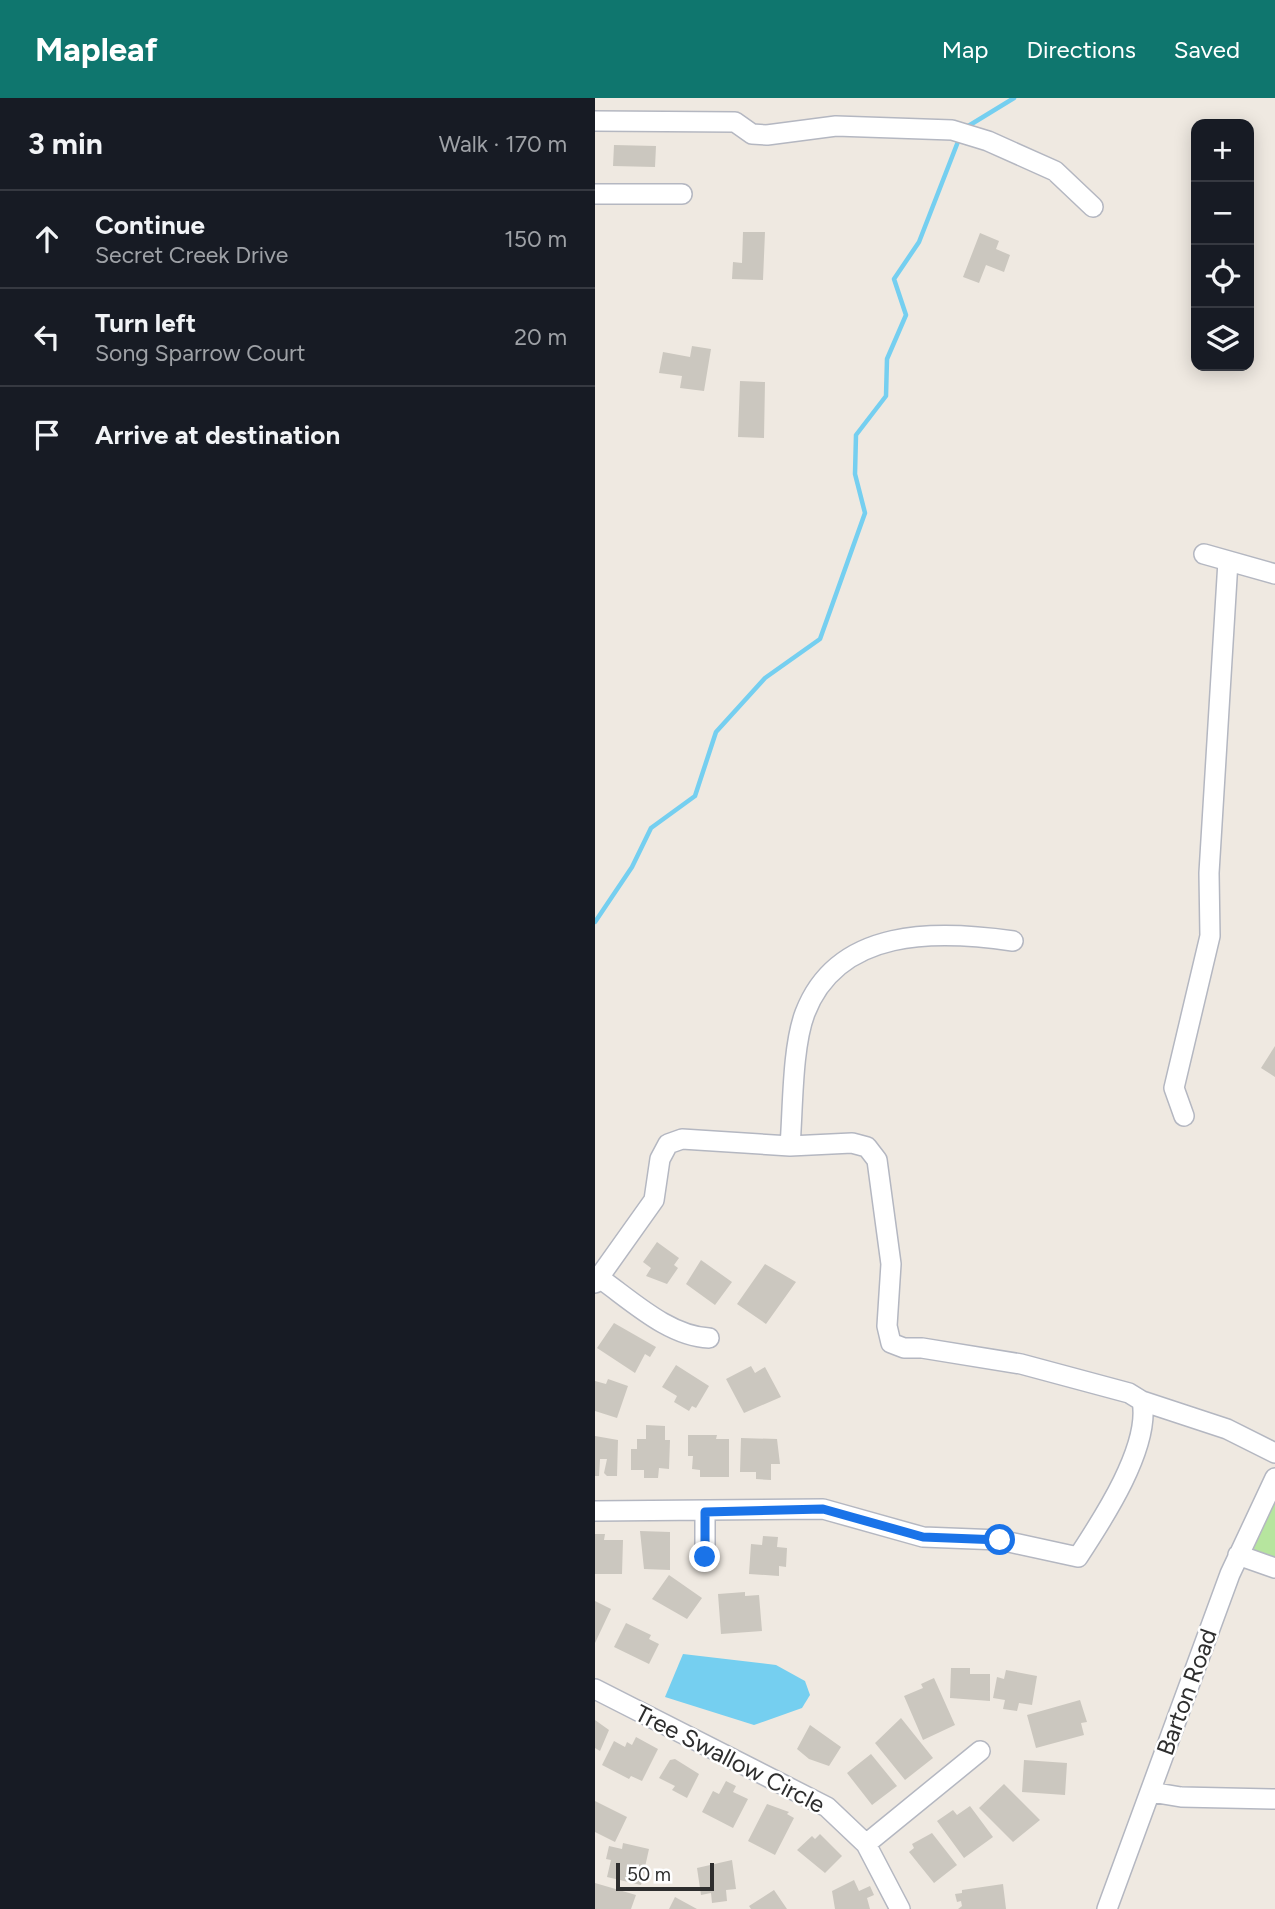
<!DOCTYPE html>
<meta charset="utf-8">
<style>
:root{--surface:#171b24;--page:#242831;--text:#f1f3f6;--muted:#9ea1a6;--line:#363941;--accent:#0f766e}
body{margin:0;font-family:Figtree,sans-serif;background:var(--page);color:var(--text)}
.controls{position:absolute;right:21px;top:21px;display:grid;overflow:hidden;border-radius:14px;box-shadow:0 4px 18px #0003}
.controls button{width:63px;height:63px;display:grid;place-items:center;padding:0;border:0;border-bottom:2px solid var(--line);background:var(--surface);color:var(--text);font:35px sans-serif}
.scale{position:absolute;left:21px;bottom:18px;width:98px;box-sizing:border-box;padding-left:7px;border:4px solid #2e2e2e;border-top:0;font-size:19px;line-height:24px;white-space:nowrap;color:#2e2e2e;-webkit-text-stroke:5px #fff;paint-order:stroke}
.stop{position:absolute;width:21px;height:21px;margin:-16px;border:5px solid #1a73e8;border-radius:50%;background:#fff}
.stop.end{background:#1a73e8;border-color:#fff;box-shadow:0 2px 7px #0008}
.list{margin:0;padding:0;list-style:none}
h2{display:flex;justify-content:space-between;align-items:center;height:91px;margin:0;padding:0 28px;font-size:30px}
h2 small{font-size:23px;font-weight:400;color:var(--muted)}
.list li{display:grid;grid-template-columns:46px 1fr auto;gap:21px;align-items:center;box-sizing:border-box;height:98px;padding:0 28px;border-top:2px solid var(--line)}
.list b{display:block;font-size:26px;white-space:nowrap}
.list p{margin:0;font-size:23px;white-space:nowrap;color:var(--muted)}
.list em{font-size:23px;font-style:normal;color:var(--muted)}
.icon{flex:none;width:38px;height:38px;fill:none;stroke:currentColor;stroke-width:2;stroke-linecap:round;stroke-linejoin:round}
.map{position:relative;flex:none;width:680px;height:1811px;overflow:hidden}
header{display:flex;align-items:center;gap:42px;box-sizing:border-box;height:98px;padding:0 35px;background:var(--accent);color:#fff}
header strong{font-size:33px}
nav{display:flex;gap:38px;margin-inline-start:auto;font-size:24px}
main{display:flex}
aside{flex:1;background:var(--surface)}
.map>svg:first-child{display:block}
.green{fill:#b6e59e}
.water{fill:#75cff0}
.lines{fill:none;stroke-linecap:round;stroke-linejoin:round}
.stream{stroke:#75cff0;stroke-width:4.5}
.building{fill:#cbc7bf}
.minor-casing{stroke:#b4b7c1;stroke-width:22}
.minor{stroke:#fff;stroke-width:19}
.route{stroke:#1a73e8;stroke-width:9}
.labels{text-anchor:middle;stroke-width:5;stroke-linejoin:round;paint-order:stroke}
.street-label{font-size:24px;fill:#2e2e2e;stroke:#fff}
</style>
<header>
<strong>Mapleaf</strong>
<nav><a>Map</a><a>Directions</a><a>Saved</a></nav>
</header>
<main>
<aside>
<h2>3 min<small>Walk · 170 m</small></h2>
<ul class="list">
<li><svg class="icon" aria-label="ahead" viewBox="0 0 24 24"><path d="M12 20V5M6 11l6-6 6 6"/></svg><div><b>Continue</b><p>Secret Creek Drive</p></div><em>150 m</em></li>
<li><svg class="icon" aria-label="left" viewBox="0 0 24 24"><path d="M17 20v-9H6M10 6l-5 5 5 5"/></svg><div><b>Turn left</b><p>Song Sparrow Court</p></div><em>20 m</em></li>
<li><svg class="icon" aria-label="arrive" viewBox="0 0 24 24"><path d="M6 21V4h12l-3 4 3 4H6"/></svg><div><b>Arrive at destination</b></div></li>
</ul>
</aside>
<div class="map">
<svg width="680" height="1811" viewBox="0 0 680 1811">
<rect width="100%" height="100%" fill="#efe9e1"/>
<path class="green" d="M680 1393V1460L653 1451Z"/>
<path class="water" d="M88 1556 181 1567 210 1583 215 1597 207 1610 159 1627 70 1599Z"/>
<g class="lines">
<path class="stream" d="M370 30 419 0
M0 824 37 769 56 730 100 698 121 634 170 580 225 541 270 415 260 376 261 337 291 298 292 261 311 217 299 181 324 144 364 41"/>
</g>
<path class="building" d="M19 47 61 48 60 69 18 68Z
M148 134H170L168 182 137 181 138 164 147 165Z
M385 135 404 143 401 151 415 157 409 174 391 167 384 185 368 179Z
M97 248 116 251 109 293 85 290 87 278 64 275 68 254 95 259Z
M145 283 170 284 169 340 143 339Z
M680 948V979L666 970Z
M62 1144 84 1160 79 1167 83 1170 72 1186 51 1178 56 1170 48 1164Z
M106 1162 137 1184 120 1207 91 1186Z
M170 1166 201 1184 171 1226 142 1206Z
M19 1225 61 1249 55 1259 50 1256 40 1275 2 1250Z
M81 1267 114 1288 101 1310 97 1308 94 1313 79 1304 82 1298 67 1289Z
M156 1268 160 1275 170 1269 186 1299 149 1315 131 1281Z
M13 1281 33 1288 22 1320 0 1313V1283L11 1286Z
M51 1327 70 1328V1342H75L74 1371 64 1370 63 1380H49V1372H36V1351H42V1341H51Z
M93 1337H122L121 1341H134V1379H105V1372L97 1371 98 1358H93Z
M0 1338 23 1342 22 1378H12L9 1375 12 1361H5L4 1378H0Z
M146 1340 182 1341 185 1366H176V1382L161 1381V1374H145Z
M45 1433 75 1434V1472L49 1471Z
M0 1436H10L9 1442H28L27 1476H0Z
M168 1438 183 1439 182 1449 192 1450 191 1469 184 1468V1478L154 1476 156 1446 167 1447Z
M74 1477 107 1500 92 1521 57 1501Z
M150 1494V1498L164 1497 167 1533 126 1536 123 1496Z
M0 1503 16 1511 0 1545Z
M31 1525 56 1537 54 1541 64 1546 54 1566 19 1549Z
M356 1570H375V1576H395V1603L355 1600Z
M411 1572 442 1578 437 1607 424 1605 422 1613 408 1611 410 1602 398 1600 402 1579 409 1581Z
M339 1580 360 1627 328 1642 309 1598 328 1590 326 1586Z
M485 1602 492 1624 486 1625 489 1637 441 1650 432 1617Z
M306 1620 338 1660 310 1682 280 1645Z
M0 1622 14 1632 5 1653 0 1650Z
M215 1627 246 1649 234 1668 214 1661 202 1651Z
M41 1639 63 1651 47 1683 36 1678 34 1681 7 1667 19 1643 30 1649 32 1644 37 1647Z
M276 1656 302 1688 277 1707 252 1675Z
M80 1661 104 1676 92 1700 77 1692 80 1688 64 1680 75 1662Z
M429 1662 472 1665 470 1697 427 1694Z
M131 1683 141 1688 138 1694 153 1701 138 1730 107 1714 118 1693 124 1696Z
M409 1686 445 1722 418 1744 384 1710Z
M0 1703 32 1719 20 1744 0 1734Z
M172 1706 194 1714 192 1716 199 1720 180 1757 153 1743Z
M375 1708 398 1739 369 1760 342 1723 358 1712 362 1717Z
M337 1735 362 1767 339 1785 314 1754 319 1750 317 1746Z
M225 1736 247 1758 230 1775 202 1752 217 1738 220 1741Z
M28 1745 54 1751 46 1787 12 1779 16 1762 11 1761 14 1748 27 1751Z
M137 1762 141 1791 131 1792 132 1803 117 1805 116 1795 106 1797 102 1770Z
M259 1782 264 1793 275 1788 279 1797 272 1800 275 1811H240L237 1793Z
M0 1785 41 1797 36 1811H0Z
M408 1786 411 1811H363L367 1808 366 1803 362 1804 360 1796 367 1795V1792Z
M179 1792 192 1811H156L154 1808Z
M80 1799 102 1811H74Z"/>
<g class="lines">
<defs>
<path id="minor" d="M0 23 140 24 157 36 172 37 241 28 357 32 393 43 460 73 498 109
M0 96H87
M609 456 680 476
M589 1018 579 990 615 838 614 775 633 463
M195 1048C198 1011 197 949 210 915 243 829 342 832 418 843
M3 1179C36 1202 73 1238 114 1240
M0 1185 59 1102 65 1061 73 1046 87 1041 195 1048 257 1045 272 1049 282 1062 296 1166 292 1228 296 1245 309 1250H327L426 1266 534 1295 547 1303C556 1348 508 1421 483 1459L405 1442 328 1439 228 1411 0 1413
M547 1303 632 1331 680 1355
M643 1457 680 1470
M110 1459V1414
M0 1591 232 1709 271 1746 305 1811
M556 1694 586 1699 680 1701
M271 1746 385 1653
M512 1811 635 1476 680 1380"/>
</defs>
<use href="#minor" class="minor-casing"/>
<use href="#minor" class="minor"/>
</g>
<g class="lines">
<path class="route" d="M110 1459V1414L228 1411 328 1439 405 1442"/>
</g>
<g class="labels">
<g class="street-label">
<text transform="translate(592 1594) rotate(-70)" y="8">Barton Road</text>
<text transform="translate(135 1661) rotate(27)" y="8">Tree Swallow Circle</text>
</g>
</g>
</svg>
<div class="controls">
<button>+</button>
<button>−</button>
<button><svg class="icon" aria-label="locate" viewBox="0 0 24 24"><circle cx="12" cy="12" r="6"/><path d="M12 2v4M12 18v4M2 12h4M18 12h4"/></svg></button>
<button><svg class="icon" aria-label="layers" viewBox="0 0 24 24"><path d="M12 4l9 5-9 5-9-5zM3 14l9 5 9-5"/></svg></button>
</div>
<div class="scale">50 m</div>
<div class="stop" style="left:405px;top:1442px"></div>
<div class="stop end" style="left:110px;top:1459px"></div>
</div>
</main>
